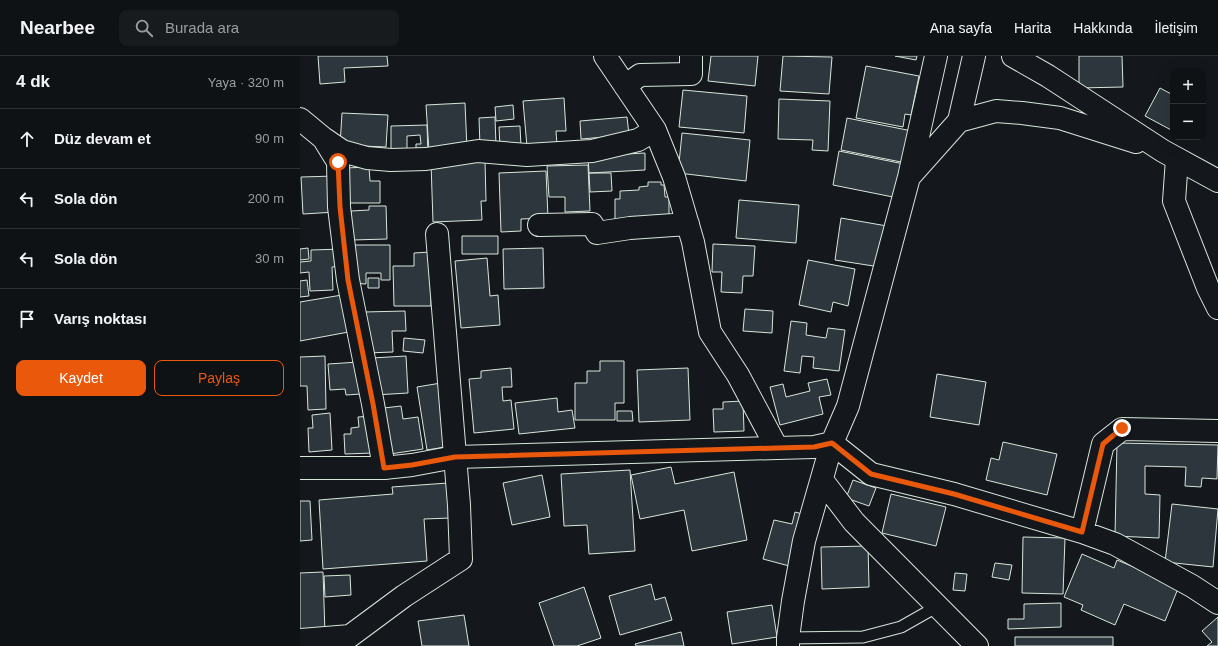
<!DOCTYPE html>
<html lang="tr">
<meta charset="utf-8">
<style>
:root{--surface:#0f1215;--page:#181b1e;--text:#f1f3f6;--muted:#9b9ea0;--line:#2f3234;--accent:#ea580c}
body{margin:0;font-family:Helvetica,sans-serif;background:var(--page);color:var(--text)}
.controls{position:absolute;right:12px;top:12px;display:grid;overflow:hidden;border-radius:8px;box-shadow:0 4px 16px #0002}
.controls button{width:36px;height:36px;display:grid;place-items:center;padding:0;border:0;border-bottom:1px solid var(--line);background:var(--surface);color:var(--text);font:20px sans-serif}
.stop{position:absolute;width:12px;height:12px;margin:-9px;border:3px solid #ea580c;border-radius:50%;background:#fff}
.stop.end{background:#ea580c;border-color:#fff;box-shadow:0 1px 4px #0008}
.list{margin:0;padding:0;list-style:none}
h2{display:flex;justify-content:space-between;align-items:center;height:52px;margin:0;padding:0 16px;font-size:17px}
h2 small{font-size:13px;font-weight:400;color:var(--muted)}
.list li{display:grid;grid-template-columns:26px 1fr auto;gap:12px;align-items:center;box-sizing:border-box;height:60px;padding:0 16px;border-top:1px solid var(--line)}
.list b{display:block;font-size:15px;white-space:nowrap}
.list em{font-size:13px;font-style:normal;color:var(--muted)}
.actions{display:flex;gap:8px;padding:12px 16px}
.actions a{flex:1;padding:9px 0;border:1px solid var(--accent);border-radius:8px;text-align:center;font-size:14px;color:var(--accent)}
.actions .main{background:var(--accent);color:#fff}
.icon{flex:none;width:22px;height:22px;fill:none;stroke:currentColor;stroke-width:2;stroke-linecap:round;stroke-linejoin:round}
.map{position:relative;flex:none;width:918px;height:590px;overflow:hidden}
header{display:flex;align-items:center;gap:24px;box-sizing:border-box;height:56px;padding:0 20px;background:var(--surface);border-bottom:1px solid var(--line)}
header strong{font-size:19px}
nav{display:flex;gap:22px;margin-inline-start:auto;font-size:14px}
.search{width:280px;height:36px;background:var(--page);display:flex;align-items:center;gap:10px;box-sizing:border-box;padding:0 14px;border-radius:8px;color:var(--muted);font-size:15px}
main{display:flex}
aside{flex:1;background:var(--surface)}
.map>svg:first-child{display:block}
.building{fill:#2c363c;stroke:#d8e6dc}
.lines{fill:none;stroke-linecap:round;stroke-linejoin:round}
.lane-casing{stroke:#d8e6dc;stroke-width:13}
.street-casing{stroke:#d8e6dc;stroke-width:24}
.secondary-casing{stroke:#d8e6dc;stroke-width:24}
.lane{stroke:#14181c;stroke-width:11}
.street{stroke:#14181c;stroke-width:22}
.secondary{stroke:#14181c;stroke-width:22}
.route{stroke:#ea580c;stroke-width:5}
</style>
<header>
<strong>Nearbee</strong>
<div class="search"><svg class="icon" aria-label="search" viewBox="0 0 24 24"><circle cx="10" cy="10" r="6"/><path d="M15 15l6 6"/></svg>Burada ara</div>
<nav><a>Ana sayfa</a><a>Harita</a><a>Hakkında</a><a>İletişim</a></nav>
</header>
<main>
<aside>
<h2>4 dk<small>Yaya · 320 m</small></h2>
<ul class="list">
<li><svg class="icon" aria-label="ahead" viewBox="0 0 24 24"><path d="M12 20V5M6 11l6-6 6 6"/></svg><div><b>Düz devam et</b></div><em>90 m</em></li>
<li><svg class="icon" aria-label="left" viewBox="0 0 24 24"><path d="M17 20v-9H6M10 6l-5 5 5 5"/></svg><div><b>Sola dön</b></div><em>200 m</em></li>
<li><svg class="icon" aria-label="left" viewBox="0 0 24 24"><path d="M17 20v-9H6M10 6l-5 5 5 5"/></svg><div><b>Sola dön</b></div><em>30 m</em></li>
<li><svg class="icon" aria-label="arrive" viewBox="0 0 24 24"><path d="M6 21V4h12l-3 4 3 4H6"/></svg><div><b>Varış noktası</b></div></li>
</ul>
<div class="actions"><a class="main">Kaydet</a><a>Paylaş</a></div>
</aside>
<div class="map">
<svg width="918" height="590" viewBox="0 0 918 590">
<rect width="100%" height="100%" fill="#14181c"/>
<path class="building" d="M18 0H87L88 10 44 12 45 26 20 28Z
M411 0H458L455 30 408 25Z
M483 0 532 1 529 38 480 35Z
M595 0H617L616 4Z
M779 0H822L823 31 779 32Z
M566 10 619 20 611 59 605 58 603 71 556 62Z
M860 32 873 39V75L845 60Z
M383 34 447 40 444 77 379 71Z
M264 42 266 75H256L257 89 227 91 223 45Z
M479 43 530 45 528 95 512 94 513 84 478 83Z
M165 47 167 93 129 95 126 49Z
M213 49 214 63 196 65 195 51Z
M42 57 88 59 86 91 40 89Z
M195 61 196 90 180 91 179 62Z
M327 61 329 79 281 83 280 65Z
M547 62 612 75 606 107 541 94Z
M127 69 128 98H116V88H121L120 79 107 80V101L91 102V70Z
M220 70 221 91H200L199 71Z
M382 77 450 84 446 125 378 117Z
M539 95 604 108 598 142 533 129Z
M345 97V114L289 117 288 100Z
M185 105 186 145H181L182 164 133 166 131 107Z
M288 109 290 155 265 156V141H249L247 110Z
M69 111 70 125H80V147H46L45 112Z
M246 115 248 162 221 163V175L201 176 199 117Z
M289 117H311L312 135 290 136Z
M35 120 36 156 3 158 1 121Z
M348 126H361V129H364L365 141H369V164L315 166V143H320V135L339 134V131L348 130Z
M439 144 499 149 496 187 436 182Z
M69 150H86L87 183 52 184 51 155 69 154Z
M541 162 587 170 580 211 535 204Z
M162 180H198V198H162Z
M413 188 455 190 453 220H443L442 237 421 236 422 216H412Z
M51 189H90V224H81V217H66V228L50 227Z
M8 192 9 203 0 204V193Z
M243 192 244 232 204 233 203 193Z
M42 193 43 210 32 211 33 234 10 235 9 216 0 217V206L11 205V194Z
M131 196V250H94L93 210H114V197Z
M187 202 190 240 198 239 200 269 161 272 155 205Z
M508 204 555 213 548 250 533 246 531 256 499 249Z
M68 222H79V232H68Z
M7 224 9 240 0 241V225Z
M48 238 54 275 0 285V246Z
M445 253 473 255 472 277 443 275Z
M105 255 106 275H92L93 296 66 297 64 256Z
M491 265 507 267 506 279 526 282 528 272 545 274 539 315 513 312 514 301 502 300 500 317 484 315Z
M104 282 125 284 123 297 103 295Z
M25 300 26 353 8 354 7 330H0V301Z
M106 300 108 337 74 339 72 302Z
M300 305H324V347H315V364H275V327H287V315H300Z
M59 306 61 338 46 339 45 333 30 334 28 308Z
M211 312 212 331H202L203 345 211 344 214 373 174 377 169 323 181 322V315Z
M388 312 390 364 339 366 337 314Z
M637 318 686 326 679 369 630 361Z
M527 323 531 339 519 341 523 358 480 369 470 331 483 328 486 341 510 335 508 327Z
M141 327 151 390 127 394 117 331Z
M257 342 258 356 272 354 275 372 219 378 215 347Z
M443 345 444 375 414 376 413 353H423V346Z
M101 350 103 363 118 361 123 393 90 398 84 352Z
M317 355H332L333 365H317Z
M30 357 32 394 9 396 8 372H13L12 359Z
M72 360 73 397 45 398 44 378H51V372L59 371 58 361Z
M703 386 757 398 747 439 686 424 691 402 699 404Z
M817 387 918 389 917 423 902 422 901 431 885 430 886 411 845 410V438L860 439 859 482 815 480Z
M371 411 375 428 434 416 447 484 392 495 384 454 340 463 331 419Z
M330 414 335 495 289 498 287 469 264 470 261 418Z
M242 419 250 461 212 469 203 427Z
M553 424 576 432 569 450 546 442Z
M148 427 151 462 124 463 127 505 23 513 19 444 93 438 92 431Z
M591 438 646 451 636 490 582 477Z
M0 445H10L12 484 0 485Z
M872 448 918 453 913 511 865 506Z
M495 456 506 459 493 511 463 503 474 464 492 468Z
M723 481 765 482 763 538 722 537Z
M568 490 569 531 522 533 521 491Z
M782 498 814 512 817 504 879 530 865 565 824 548 815 569 781 554 783 549 764 541Z
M695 507 712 509 709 524 692 521Z
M23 516 25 578 0 579V517Z
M655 517 667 518 665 535 653 534Z
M50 519 51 539 25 541 24 520Z
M351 528 355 544 365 541 372 564 320 579 309 540Z
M284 531 301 582 277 590H254L239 547Z
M761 547V571L708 573V563H724V548Z
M472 549 477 581 432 588 427 556Z
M164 559 169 590H122L118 565Z
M918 561V590H907L912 586 902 575Z
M381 576 384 590H336L335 588Z
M715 581H813V590H715Z"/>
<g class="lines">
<defs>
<path id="lane" d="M488 582 563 581 601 571 638 550"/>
<path id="street" d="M305 0 355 74 374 121 393 186 410 276 438 319 477 392
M325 30 340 19 391 18V0
M0 63 23 82 42 95 67 102 91 104 126 103 178 95 227 99 292 95 338 84 355 74
M25 85 38 106 39 151 48 224 73 348 84 412
M877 103 874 145 908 232 918 252
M239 169 292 168 297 177 330 172 388 168
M522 424 554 466 677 590
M782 476 803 388 822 373 918 375
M0 584 50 580 104 540 161 503 159 449 137 178
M488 590V582L493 545 504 485 532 387 571 418 654 438 782 476 815 488 892 530 918 547"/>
<path id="secondary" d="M713 0 748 20 863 95 918 125
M659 65 696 55 722 57 760 62 836 86
M610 120 659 65 674 0
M0 412H84L112 409 155 401 477 392 514 391 532 387 548 350 609 121 636 0"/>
</defs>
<use href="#lane" class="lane-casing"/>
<use href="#street" class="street-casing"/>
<use href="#secondary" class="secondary-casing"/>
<use href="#lane" class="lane"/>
<use href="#street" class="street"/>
<use href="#secondary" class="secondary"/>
</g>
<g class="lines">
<path class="route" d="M38 106 40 151 48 224 73 348 84 412 112 409 155 401 477 392 514 391 532 387 571 418 654 438 782 476 803 388 822 372"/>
</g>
</svg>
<div class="controls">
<button>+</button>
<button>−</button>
</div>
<div class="stop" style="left:38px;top:106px"></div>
<div class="stop end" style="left:822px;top:372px"></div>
</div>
</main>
